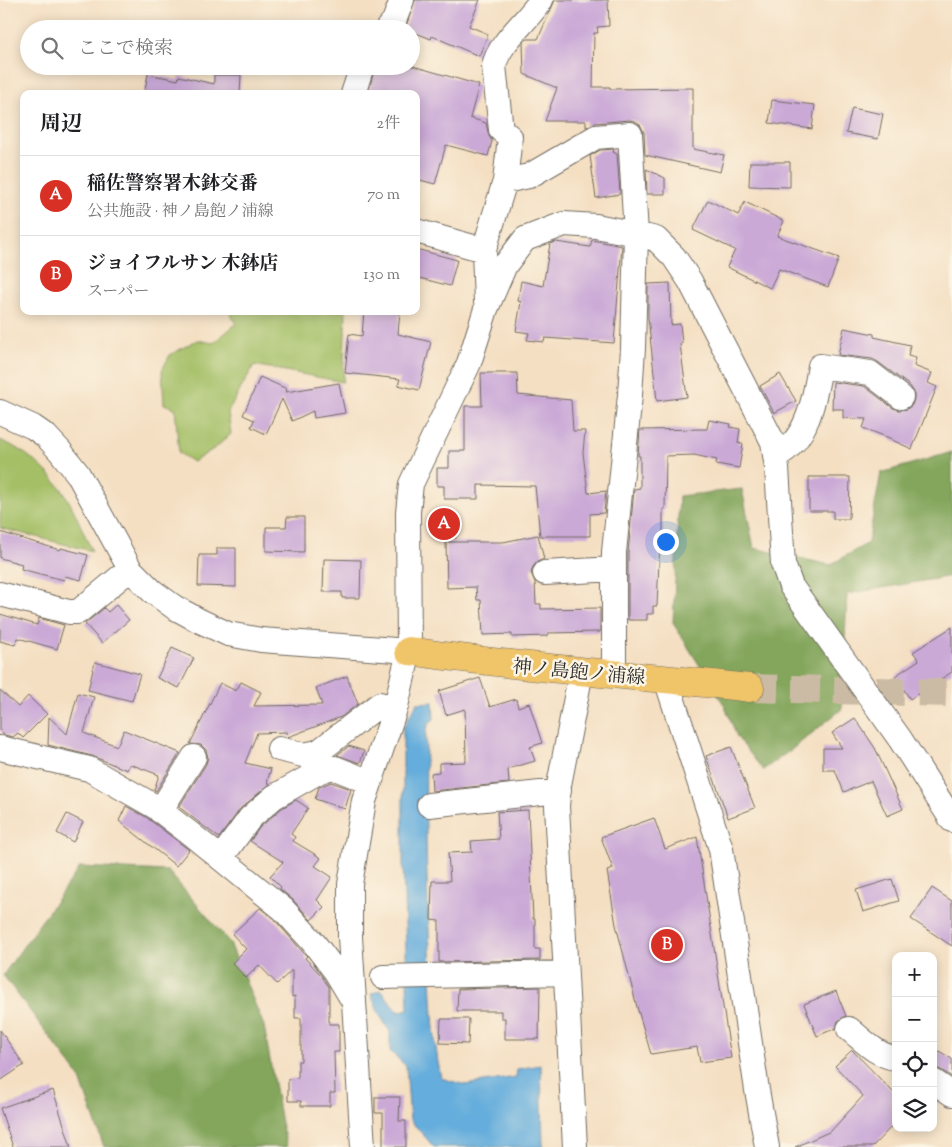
<!DOCTYPE html>
<html lang="ja">
<meta charset="utf-8">
<style>
:root{--surface:#fff;--page:#f2f2f2;--text:#202124;--muted:#757577;--line:#e0e0e0;--accent:#d93025}
body{margin:0;font-family:"Sorts Mill Goudy","Noto Serif JP",serif;background:var(--page);color:var(--text)}
.controls{position:absolute;right:15px;bottom:15px;display:grid;overflow:hidden;border-radius:10px;box-shadow:0 2px 12px #0003}
.controls button{width:45px;height:45px;display:grid;place-items:center;padding:0;border:0;border-bottom:1px solid var(--line);background:var(--surface);color:var(--text);font:25px sans-serif}
.you{position:absolute;left:665px;top:541px;width:18px;height:18px;margin:-12px;border:4px solid #fff;border-radius:50%;background:#1a73e8;box-shadow:0 0 0 8px #1a73e833}
.badge{display:grid;place-items:center;width:32px;height:32px;border-radius:50%;background:var(--accent);color:#fff;font-size:16px;font-weight:700}
.pin{position:absolute;translate:-50% -50%;border:2px solid #fff;box-shadow:0 1px 5px #0006}
.list{margin:0;padding:0;list-style:none}
h2{display:flex;justify-content:space-between;align-items:center;height:65px;margin:0;padding:0 20px;font-size:21px}
h2 small{font-size:16px;font-weight:400;color:var(--muted)}
.list li{display:grid;grid-template-columns:32px 1fr auto;gap:15px;align-items:center;box-sizing:border-box;height:80px;padding:0 20px;border-top:1px solid var(--line)}
.list b{display:block;font-size:19px;white-space:nowrap}
.list p{margin:0;font-size:16px;white-space:nowrap;color:var(--muted)}
.list em{font-size:16px;font-style:normal;color:var(--muted)}
.icon{flex:none;width:28px;height:28px;fill:none;stroke:currentColor;stroke-width:2;stroke-linecap:round;stroke-linejoin:round}
.map{position:relative;flex:none;width:952px;height:1147px;overflow:hidden}
.search{position:absolute;background:var(--surface);box-shadow:0 2px 12px #0003;left:20px;top:20px;width:400px;height:55px;display:flex;align-items:center;gap:12px;box-sizing:border-box;padding:0 18px;border-radius:28px;color:var(--muted);font-size:19px}
.panel{position:absolute;background:var(--surface);box-shadow:0 2px 12px #0003;left:20px;top:90px;width:400px;height:225px;border-radius:10px}
.map>svg:first-child{display:block}
.green{fill:#a4bf66;stroke:#687548}
.forest{fill:#83a65b;stroke:#576843}
.water{fill:#65addc;stroke:#486c84}
.building{fill:#caa9d7}
.lines{fill:none;stroke-linecap:round;stroke-linejoin:round}
.major-tunnel{stroke:#ccbba4;stroke-width:28;stroke-dasharray:28 14;stroke-linecap:butt}
.minor-casing{stroke:#716a60;stroke-width:26}
.major-casing{stroke:#716a60;stroke-width:29}
.minor{stroke:#fff;stroke-width:24}
.major{stroke:#f0c469;stroke-width:28}
.labels{text-anchor:middle;stroke-width:5;stroke-linejoin:round;paint-order:stroke}
.street-label{font-size:19px;fill:#2b2b2b;stroke:#fcf5e5}
</style>
<div class="map">
<svg width="952" height="1147" viewBox="0 0 952 1147">
<rect width="100%" height="100%" fill="#fcf5e5"/>
<filter id="ink" filterUnits="userSpaceOnUse"><feTurbulence type="fractalNoise" baseFrequency=".02" numOctaves="2"/><feDisplacementMap in="SourceGraphic" scale="10" xChannelSelector="R" yChannelSelector="G"/><feConvolveMatrix kernelMatrix="1 2 1 2 8 2 1 2 1" color-interpolation-filters="sRGB"/></filter>
<filter id="wash" filterUnits="userSpaceOnUse"><feTurbulence type="fractalNoise" baseFrequency=".0096" numOctaves="4" result="noise"/><feDisplacementMap in="SourceGraphic" scale="20" xChannelSelector="R" yChannelSelector="G"/><feGaussianBlur stdDeviation="1.12" result="paint"/><feColorMatrix in="noise" values="0 0 0 0 0 0 0 0 0 0 0 0 0 0 0 0 0 1.4 0 .05"/><feComposite in="paint" operator="in"/></filter>
<g filter="url(#wash)">
<rect width="100%" height="100%" fill="#f4dfc2"/>
<path class="green" d="M229 311H346L343 382 254 365 228 412 231 434 215 448 193 462 179 453 175 408 164 404 162 370 170 355 197 340 213 343 236 324Z
M0 440C25 450 47 469 63 491 73 506 84 534 92 551L0 528Z"/>
<path class="forest" d="M952 452V576L847 594 842 709 791 750 763 770 737 737 725 706 673 623 679 496 742 489 754 548 830 565 868 543 881 473Z
M80 867 168 871 230 943 264 1026 281 1123 287 1147H104L79 1076 3 975Z"/>
<path class="water" d="M433 702 434 719 429 723 426 731C425 804 426 876 430 949 432 991 432 1036 441 1078L465 1085 516 1077 517 1069 541 1065 543 1147H434L410 1120 406 1066 390 1051V1032L378 1012 371 994 381 990 398 1012 408 1009 403 864V728L417 703Z"/>
<g id="blocks">
<path class="building" d="M415 0H480L469 26 488 34 479 56 432 36 431 39 411 31V29H405Z
M555 0H608L609 26 597 27 598 33H594L593 87H610V89L693 88V149L724 155 720 172 645 155 644 133 641 126 635 121 629 120 595 123 586 127V121H545L557 88 524 74 523 43 527 39H538Z
M375 66H413L479 85 470 118 486 123 489 136 492 141 488 156 446 145 435 184 416 179V94H383L369 90Z
M148 74 178 80 179 76 214 84V75H241L240 94H144Z
M772 100 815 105 812 129 769 123Z
M852 108 883 114 878 139 846 133Z
M614 149 613 152 617 154 620 194 596 198 590 156 600 150Z
M750 162H790V187L749 186Z
M646 169 665 178V194H647Z
M708 200 738 215 745 202 784 221 777 236 839 258 828 287 779 269 770 288 727 267 735 250 693 230Z
M592 240 622 246 614 343 545 338 544 342 527 340 529 333 516 331 521 302 518 301 521 281 543 286 550 244 556 242 590 247Z
M416 249 457 260 450 286 416 277Z
M670 283 671 325 680 324 682 343 680 344 687 397 657 401 648 317V284Z
M364 311H400L398 334 431 342 419 390 398 385 400 379 345 373 349 334 362 336Z
M844 328 874 334V337L910 345 908 356 916 358 914 366 932 373 928 383 937 387 912 449 892 440V439L863 428 866 419 843 418V409H832L833 382 864 386 893 408 899 410 907 409 912 405 914 399V392L910 386 878 362 872 359 838 355Z
M481 373H517L518 395 571 400 573 431H585L583 453 588 493 606 491 604 513 590 514V536H540L535 486 478 485V499H444V486H437V468H449V451H465V406H482Z
M780 374 796 401 774 413 760 386Z
M260 377 287 389 286 392 339 383 345 413 314 418 313 411 292 421 282 399 266 434 251 427 254 420 243 415Z
M709 420 731 424 730 427 740 429 738 443 743 444 739 468 716 464 717 460 694 455 666 456 665 509H663V539H660L657 606H653V614H647V620H628V553L634 489 640 488V456H638L640 430 707 429Z
M809 477H850L849 519H833V511H809Z
M287 517H304V552L266 551V527H286Z
M435 519H456V538H436Z
M0 532 60 550 61 548 88 555 81 580 65 576 64 580 40 574 21 569 22 564 0 558Z
M538 535 544 559 537 562 533 567 531 573 535 582 536 604H541V609L600 608V632L547 633 548 636 512 637V634L483 635 481 600H477L476 587 447 588 446 542H503Z
M217 548H236V587L198 586 199 555H217Z
M324 559 361 560 360 598H342V592H323Z
M116 605 129 620 102 643 85 624 104 608 108 612Z
M0 614 37 625 39 618 64 625 57 649 18 638 15 645 0 641Z
M952 627V672L910 699 895 676 919 660 913 652Z
M172 648 194 658 179 688 157 678Z
M95 662 140 674 132 701 88 690Z
M347 676 358 704 341 717 288 737 287 732 257 733 245 763 271 769 267 782 270 784 241 808 219 838 179 807 206 764 208 757 206 750 201 745 190 744 220 683 236 691 241 682 261 692 254 706 322 705 316 688Z
M480 678 490 707 516 699 518 707 529 703 542 743 530 747 535 761 508 769 509 783 432 791 431 773 439 772V763L466 762 465 709 446 715 439 691Z
M0 690 18 707 28 696 47 714 23 738 18 733 13 737 4 735 0 731Z
M78 693 94 697 84 733 117 746 124 730 180 753 156 791 154 790 159 775 130 764 127 770 92 756 48 745 49 717 67 734Z
M855 718 875 748 903 809 887 816 871 781 844 792 835 770H823V748H842L832 733Z
M349 746 364 751 360 763 337 755Z
M731 747 755 808 728 818 706 756Z
M331 782 351 789 345 809 315 799 319 787Z
M296 800 308 808 291 834 295 837 293 841 321 858 315 866 332 877 317 900 324 907 311 920 293 900 280 889 281 887 270 876 283 862 250 841 260 827 282 808Z
M126 806 146 817 189 850 176 866 119 821Z
M528 810 533 919H535V949H540V960L439 962V921L431 920 432 881H450L448 853 472 852 471 841 499 839 497 812Z
M67 814 83 822 73 842 57 833Z
M654 818 665 849 697 837 731 1058 700 1062 697 1047 651 1054 637 1007 616 925 607 871 613 869 601 837Z
M892 879 899 901 863 912 856 890Z
M932 888 952 901V946L911 919Z
M260 908 274 919 302 951 307 956 305 958 321 975 329 987V1024H339V1052H334L335 1093H330V1106H301V1101H288V1079L298 1078V1061H301V1018H295V996L292 997V970L277 984 259 965 246 978 232 963 246 949 232 934Z
M540 987 539 1039H505V1018H501V1011H457L458 989Z
M836 991 846 1016 838 1021 836 1028 817 1036 804 1004Z
M441 1019H469L468 1044 440 1043Z
M0 1030 24 1065 0 1081Z
M852 1050 896 1095V1122L872 1147H795L831 1131 863 1096 835 1066Z
M939 1051 952 1059V1077L941 1070 933 1067V1060Z
M53 1090 71 1147H13L0 1108Z
M375 1097H400L399 1121H406V1147H383V1113H375Z"/>
</g>
</g>
<g filter="url(#ink)">
<use href="#blocks" fill-opacity="0" stroke="#716a60" stroke-width="1"/>
<g class="lines">
<path class="major-tunnel" d="M750 688 952 693"/>
<defs>
<path id="minor" d="M387 29 394 21 402 0
M353 94 362 66
M505 181 529 176 596 137 630 134 636 234 633 348 630 395 614 552V674
M416 231 484 250
M486 302 484 250 505 181 510 137 501 130 494 66C499 42 528 21 541 0
M0 412 33 427 46 436 60 451 78 474 130 569 152 591 174 607 198 620 228 634 261 640 409 651
M775 456C808 442 815 396 820 366L870 373 901 397
M545 573 614 569
M0 594 69 612H78L130 569
M666 679 721 849 757 1090 767 1147
M0 748 89 769 154 806 192 835 283 909 313 942 336 972 351 997
M279 749 303 755 318 752 380 704 395 708
M429 805 559 791
M160 811 194 757
M221 858 250 818 274 797 320 771 329 768H335L370 782
M383 977 566 973
M849 1029C863 1040 877 1056 896 1058
M933 1081 952 1094
M363 1147 350 937V884L364 801 396 706 409 651 408 512 411 484 469 363 486 309 505 265 525 239 564 224 596 226 636 234 656 239 674 257 690 281 773 442 777 468 783 564 791 586 900 739 952 820
M575 1147 557 806 559 785 581 672"/>
<path id="major" d="M409 651C522 668 636 675 750 688"/>
</defs>
<use href="#minor" class="minor-casing"/>
<use href="#major" class="major-casing"/>
<use href="#minor" class="minor"/>
<use href="#major" class="major"/>
</g>
</g>
<g class="labels">
<g class="street-label">
<text transform="translate(579 671) rotate(5)" y="7">神ノ島飽ノ浦線</text>
</g>
</g>
</svg>
<div class="controls">
<button>+</button>
<button>−</button>
<button><svg class="icon" aria-label="locate" viewBox="0 0 24 24"><circle cx="12" cy="12" r="6"/><path d="M12 2v4M12 18v4M2 12h4M18 12h4"/></svg></button>
<button><svg class="icon" aria-label="layers" viewBox="0 0 24 24"><path d="M12 4l9 5-9 5-9-5zM3 14l9 5 9-5"/></svg></button>
</div>
<div class="you"></div>
<div class="pin badge" style="left:444px;top:524px">A</div>
<div class="pin badge" style="left:667px;top:945px">B</div>
<div class="search"><svg class="icon" aria-label="search" viewBox="0 0 24 24"><circle cx="10" cy="10" r="6"/><path d="M15 15l6 6"/></svg>ここで検索</div>
<section class="panel">
<h2>周辺<small>2件</small></h2>
<ul class="list">
<li><span class="badge">A</span><div><b>稲佐警察署木鉢交番</b><p>公共施設 · 神ノ島飽ノ浦線</p></div><em>70 m</em></li>
<li><span class="badge">B</span><div><b>ジョイフルサン 木鉢店</b><p>スーパー</p></div><em>130 m</em></li>
</ul>
</section>
</div>
